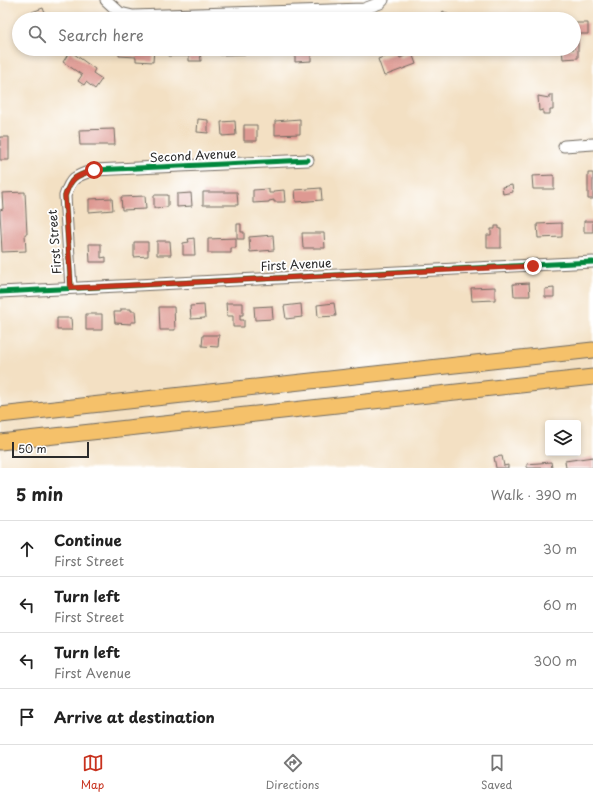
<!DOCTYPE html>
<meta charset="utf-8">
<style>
:root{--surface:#fff;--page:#f2f2f2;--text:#222;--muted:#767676;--line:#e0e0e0;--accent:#c8321e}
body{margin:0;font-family:"Playpen Sans",sans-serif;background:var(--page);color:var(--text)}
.controls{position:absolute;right:12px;bottom:12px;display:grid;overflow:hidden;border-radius:4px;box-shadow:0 2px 6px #0003}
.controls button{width:36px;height:36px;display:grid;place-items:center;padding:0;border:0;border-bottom:1px solid var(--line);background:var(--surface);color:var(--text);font:20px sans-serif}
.scale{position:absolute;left:12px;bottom:10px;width:77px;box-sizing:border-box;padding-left:4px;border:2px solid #2b2b2b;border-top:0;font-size:11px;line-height:14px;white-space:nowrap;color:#2b2b2b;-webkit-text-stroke:3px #fff;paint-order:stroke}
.stop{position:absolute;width:12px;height:12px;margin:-9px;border:3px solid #c8321e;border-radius:50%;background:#fff}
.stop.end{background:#c8321e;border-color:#fff;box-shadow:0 1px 4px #0008}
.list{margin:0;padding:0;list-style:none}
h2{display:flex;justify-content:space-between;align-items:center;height:52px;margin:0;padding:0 16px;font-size:17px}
h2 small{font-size:13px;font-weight:400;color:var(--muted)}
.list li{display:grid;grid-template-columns:26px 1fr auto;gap:12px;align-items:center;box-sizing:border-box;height:56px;padding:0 16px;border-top:1px solid var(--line)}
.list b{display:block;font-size:15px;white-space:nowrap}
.list p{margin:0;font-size:13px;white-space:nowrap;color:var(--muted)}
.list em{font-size:13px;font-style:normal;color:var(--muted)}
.icon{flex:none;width:22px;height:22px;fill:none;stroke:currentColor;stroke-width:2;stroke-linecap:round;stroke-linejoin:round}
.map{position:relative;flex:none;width:593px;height:468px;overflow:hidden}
.search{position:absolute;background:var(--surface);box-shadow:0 2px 6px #0003;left:12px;right:12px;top:12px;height:44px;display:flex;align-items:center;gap:10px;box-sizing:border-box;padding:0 14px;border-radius:22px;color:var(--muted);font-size:15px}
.sheet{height:276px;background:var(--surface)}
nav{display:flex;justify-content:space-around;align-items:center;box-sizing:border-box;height:56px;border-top:1px solid var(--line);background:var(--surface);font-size:11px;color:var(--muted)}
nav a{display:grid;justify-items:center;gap:2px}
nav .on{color:var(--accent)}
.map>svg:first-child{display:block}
.building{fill:#de9992}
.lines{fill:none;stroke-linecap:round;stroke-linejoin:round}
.minor-casing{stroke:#716a60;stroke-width:13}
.highway-casing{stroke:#716a60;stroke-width:17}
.minor{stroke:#fff;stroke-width:11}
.highway{stroke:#f5c16b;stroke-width:15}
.cycleway-casing{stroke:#fff;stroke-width:8}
.cycleway{stroke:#00873e;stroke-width:5}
.route{stroke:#c8321e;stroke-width:5}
.labels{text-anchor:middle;stroke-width:3.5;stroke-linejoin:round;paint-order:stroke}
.street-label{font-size:12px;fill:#2b2b2b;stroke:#fff}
</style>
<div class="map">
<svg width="593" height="468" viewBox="0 0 593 468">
<rect width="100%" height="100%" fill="#fff"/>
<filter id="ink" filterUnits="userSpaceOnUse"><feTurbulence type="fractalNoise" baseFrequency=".025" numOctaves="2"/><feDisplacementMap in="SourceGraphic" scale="8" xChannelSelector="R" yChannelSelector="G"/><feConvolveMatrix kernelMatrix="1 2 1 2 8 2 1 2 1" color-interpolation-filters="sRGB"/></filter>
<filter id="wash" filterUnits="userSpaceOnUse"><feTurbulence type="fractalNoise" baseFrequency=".012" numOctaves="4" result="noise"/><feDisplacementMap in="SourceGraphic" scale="16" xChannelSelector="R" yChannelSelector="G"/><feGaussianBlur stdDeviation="0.9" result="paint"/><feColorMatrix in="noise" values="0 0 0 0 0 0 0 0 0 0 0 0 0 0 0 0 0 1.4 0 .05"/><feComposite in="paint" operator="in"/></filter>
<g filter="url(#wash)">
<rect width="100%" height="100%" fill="#f3e0c3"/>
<g id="blocks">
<path class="building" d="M43 8 47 19H35L32 12Z
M443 11 454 18 453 19H439Z
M574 23H588V34H578V58L563 59 562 49H574Z
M119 49H154L153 62 136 61V57L119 56Z
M168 49H200L201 61H189V56H168Z
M220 49H256V54L220 55Z
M272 49H311V61L295 62V52L272 53Z
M324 49H355V50H324Z
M70 51 95 69 93 73 102 79 95 89 86 82 84 85 78 81 82 75 63 62Z
M398 52 400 58 412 53 416 64 384 76 378 59Z
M549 95H553V110H550V114H543V110L539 111 538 96 549 98Z
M198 119 208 120V133L197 132Z
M300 119V134L275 135V121Z
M235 121 236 135 222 136 221 122Z
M244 125H257V141H244Z
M114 129 115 145H80L79 130Z
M0 137H9V160H0Z
M588 173H593V199H588Z
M554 175V189H533L532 176Z
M512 185 513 192 503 194 502 187Z
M321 188 322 200 296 202 295 190Z
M269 189V193H274V191L284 190 285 202H274V200L269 201V202L253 203V190Z
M25 192 27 234H25L26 251 2 252 0 212V210L3 209 2 193Z
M203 192H237L238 205H203Z
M191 193 192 206 177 207V194Z
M154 195H168V207L154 208Z
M145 196 146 209 122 210 121 197Z
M112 198 113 210 89 212V199Z
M584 221H593V232H584Z
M562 223V237L538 238 537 224Z
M237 224H241V232H244V239H237Z
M495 226H499V229H501V248H487V235H491V229H495Z
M302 233H324L325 248H303Z
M273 235 274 250 250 252 249 237Z
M194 238 195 255H183V243L189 242 188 239Z
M236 238V248H231V253H208V239Z
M157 241H170L171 255H157Z
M134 242H148V256L134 257Z
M89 244H101V258L106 257V262H90Z
M529 283 530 296H514L513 284Z
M495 287V300L472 301 471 288Z
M554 288V297H545V289Z
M226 303H243V315H240V320H244V327H233V316H227Z
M334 303 336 316 318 317 317 305Z
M301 304 302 317 286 319 284 306Z
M204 305 205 318 191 319 190 306Z
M272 306 273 319 255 320 254 307Z
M159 307H174L175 330H160Z
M121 309H131V311H135L136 322H131V324L115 323 114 312H121Z
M86 314H102V330H86Z
M57 318H71L72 330H57Z
M203 335H219L218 347 202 346Z
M502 456 504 466 508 465V468H496L494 457Z
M593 457V468H566L565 461Z
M551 462 552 468H527V464Z"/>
</g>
</g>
<g filter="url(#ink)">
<use href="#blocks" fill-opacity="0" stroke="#716a60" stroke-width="1"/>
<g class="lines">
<defs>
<path id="minor" d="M106 0 120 13 133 16 364 9 380 3 383 0
M564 146 593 144
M71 288 65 196C71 177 76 176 94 170L308 160
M0 292 593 262"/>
<path id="highway" d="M0 415 593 350
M0 442 593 377"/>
</defs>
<use href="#minor" class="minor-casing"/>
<use href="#highway" class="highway-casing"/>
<use href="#minor" class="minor"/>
<use href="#highway" class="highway"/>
<defs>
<path id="cycleway" d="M71 288 65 196C71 177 76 176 94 170L308 160
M0 292 593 262"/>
</defs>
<use href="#cycleway" class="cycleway-casing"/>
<use href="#cycleway" class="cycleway"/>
</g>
</g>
<g class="lines" filter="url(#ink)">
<path class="route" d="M94 170C76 176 71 177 65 196L71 288 533 266"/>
</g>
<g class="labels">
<g class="street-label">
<text transform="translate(193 156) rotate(-3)" y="4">Second Avenue</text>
<text transform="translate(55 242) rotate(-94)" y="4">First Street</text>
<text transform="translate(296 265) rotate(-3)" y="4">First Avenue</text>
</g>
</g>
</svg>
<div class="controls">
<button><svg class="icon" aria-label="layers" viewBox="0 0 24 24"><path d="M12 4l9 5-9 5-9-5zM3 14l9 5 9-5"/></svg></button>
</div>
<div class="scale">50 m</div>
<div class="stop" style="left:94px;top:170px"></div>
<div class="stop end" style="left:533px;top:266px"></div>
<div class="search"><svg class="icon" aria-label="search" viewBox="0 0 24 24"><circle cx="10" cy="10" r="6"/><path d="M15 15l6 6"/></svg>Search here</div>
</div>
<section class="sheet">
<h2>5 min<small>Walk · 390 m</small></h2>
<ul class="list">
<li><svg class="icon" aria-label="ahead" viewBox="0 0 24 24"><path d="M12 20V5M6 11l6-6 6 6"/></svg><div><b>Continue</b><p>First Street</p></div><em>30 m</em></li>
<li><svg class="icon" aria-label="left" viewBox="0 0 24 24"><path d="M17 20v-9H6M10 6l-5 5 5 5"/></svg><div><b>Turn left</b><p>First Street</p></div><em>60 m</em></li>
<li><svg class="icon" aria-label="left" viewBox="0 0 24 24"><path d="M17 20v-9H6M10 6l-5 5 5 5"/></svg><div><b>Turn left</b><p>First Avenue</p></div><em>300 m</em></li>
<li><svg class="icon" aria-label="arrive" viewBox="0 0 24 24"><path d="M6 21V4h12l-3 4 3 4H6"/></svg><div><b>Arrive at destination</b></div></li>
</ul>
</section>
<nav>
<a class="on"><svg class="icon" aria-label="map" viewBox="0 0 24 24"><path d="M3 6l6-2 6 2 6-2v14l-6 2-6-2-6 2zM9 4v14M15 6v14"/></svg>Map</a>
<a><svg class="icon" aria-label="directions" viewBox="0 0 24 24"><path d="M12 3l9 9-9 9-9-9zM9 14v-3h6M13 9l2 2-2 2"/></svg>Directions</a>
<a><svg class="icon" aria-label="saved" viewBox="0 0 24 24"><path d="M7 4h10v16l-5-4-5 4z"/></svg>Saved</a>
</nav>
